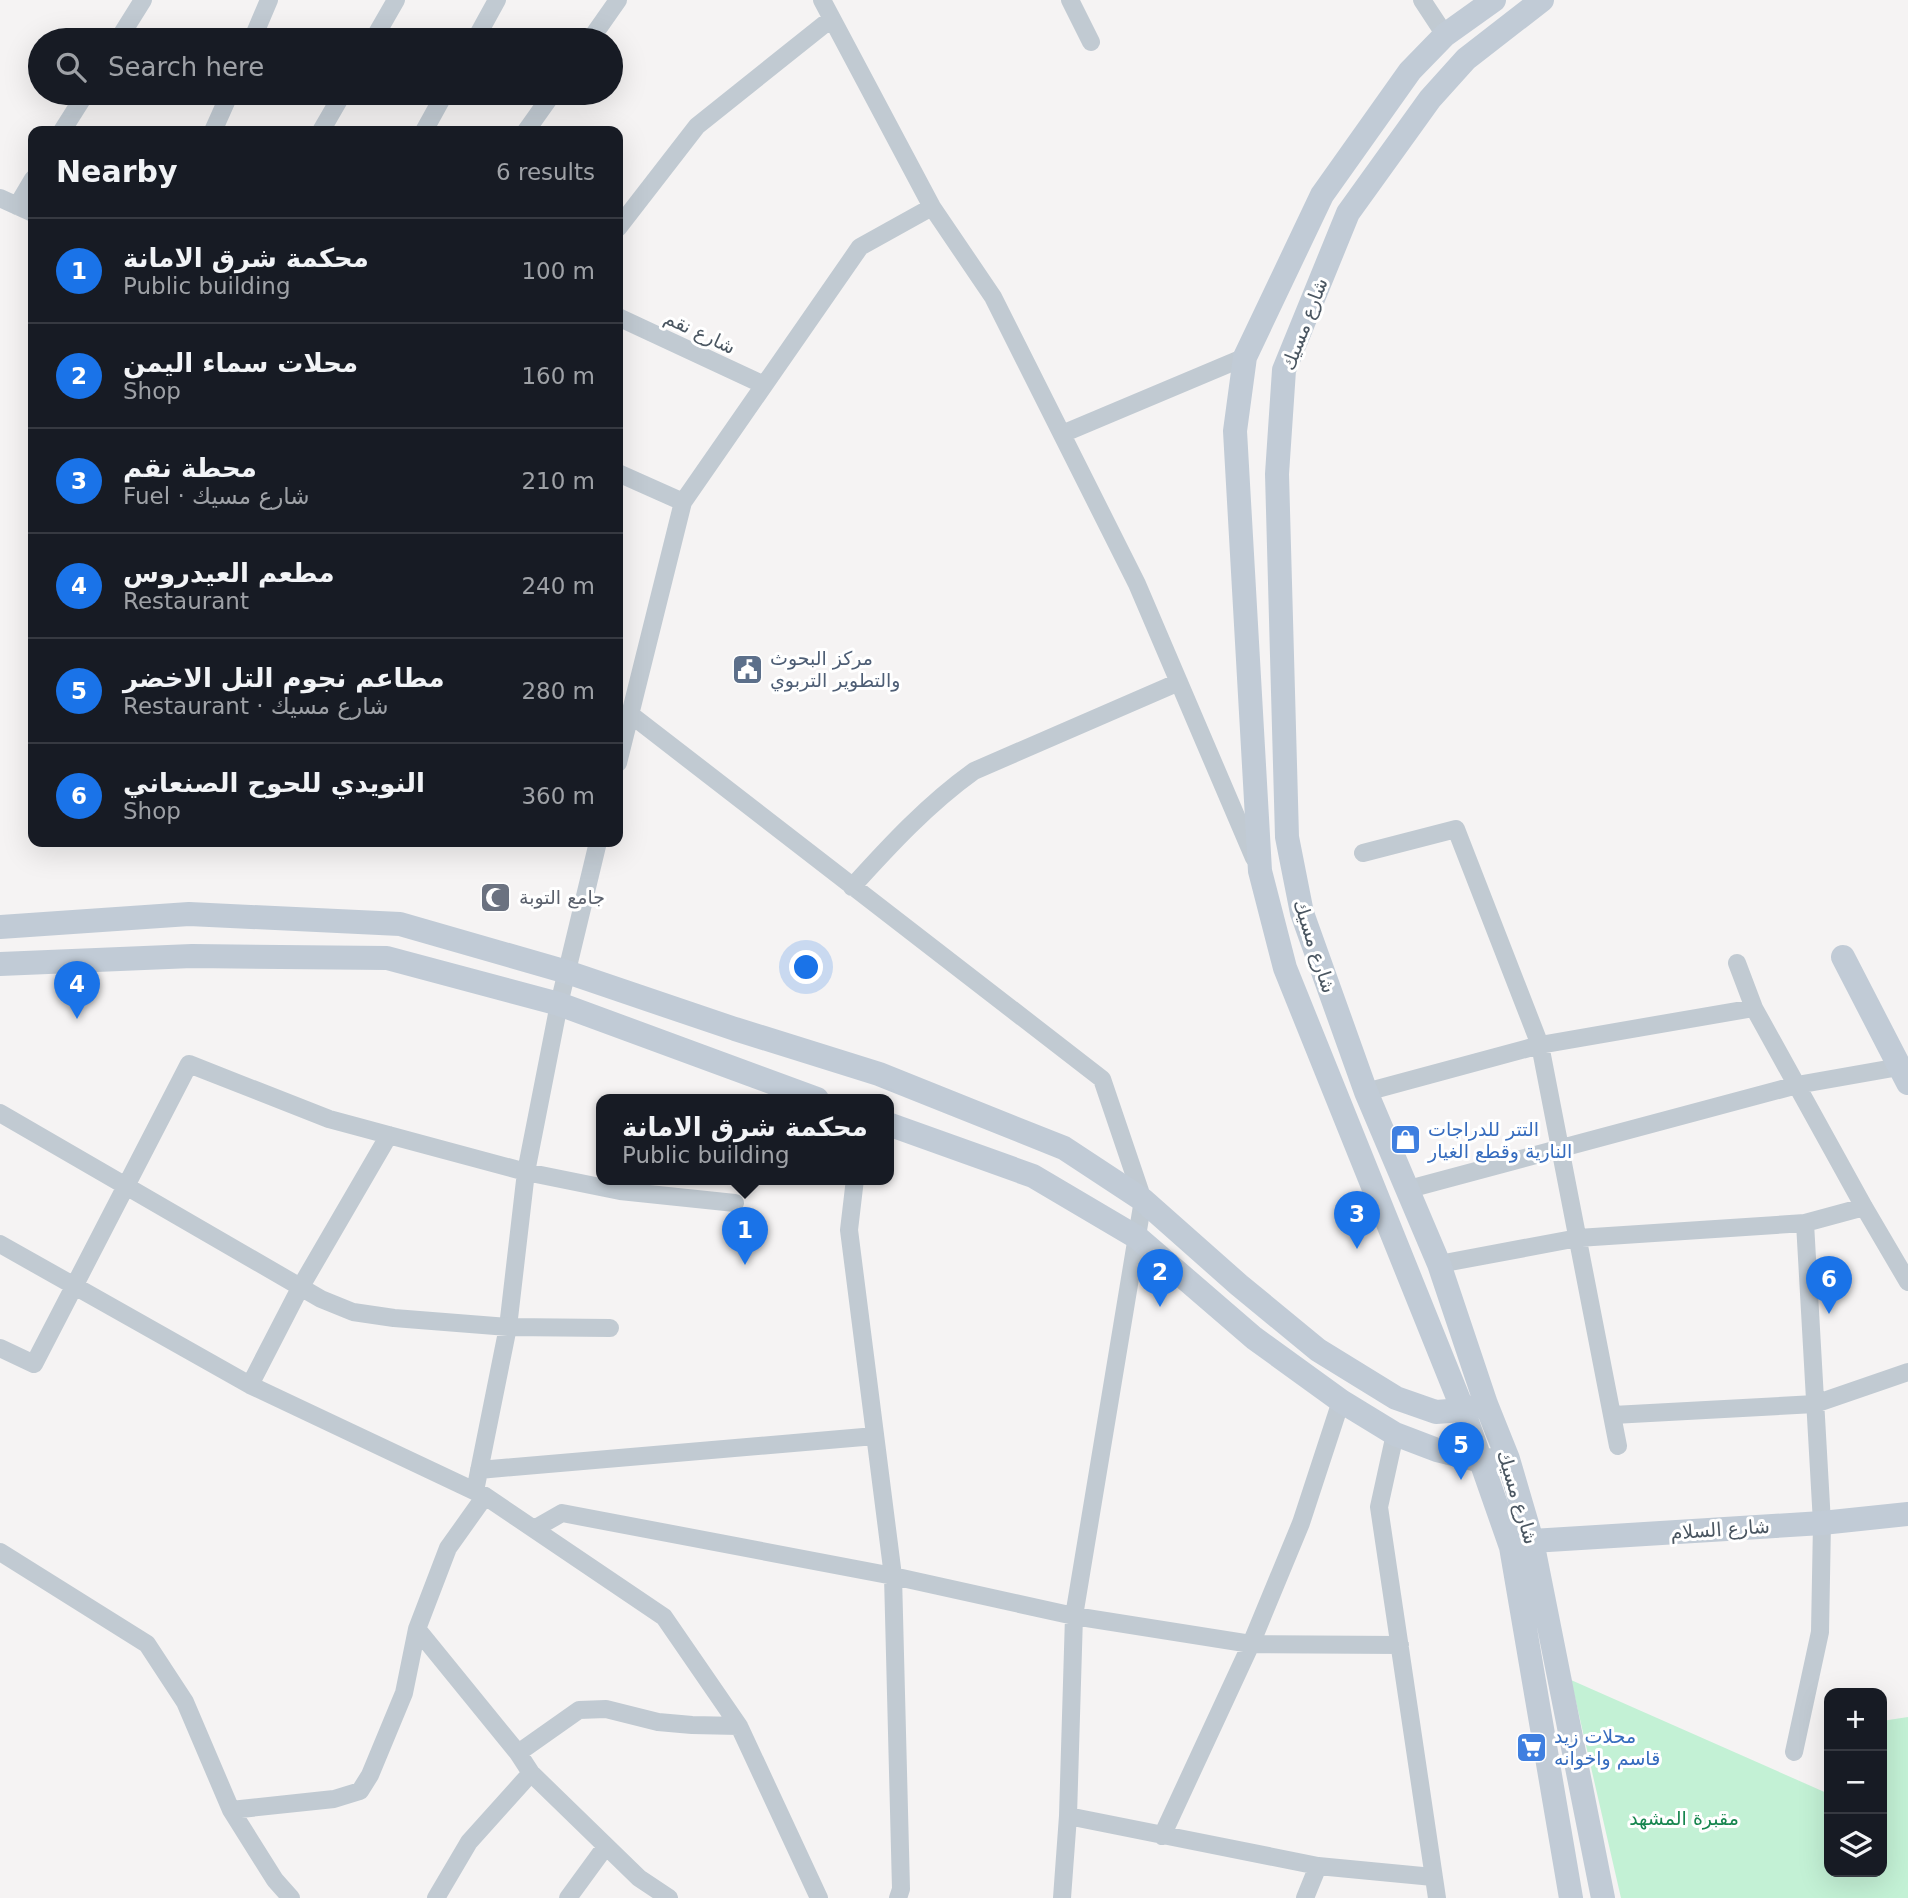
<!DOCTYPE html>
<meta charset="utf-8">
<style>
:root{--surface:#171b24;--page:#242831;--text:#f1f3f6;--muted:#9ea1a6;--line:#363941;--accent:#1a73e8}
body{margin:0;font-family:"DejaVu Sans","Noto Naskh Arabic",sans-serif;background:var(--page);color:var(--text)}
.controls{position:absolute;right:21px;bottom:21px;display:grid;overflow:hidden;border-radius:14px;box-shadow:0 7px 28px #0002}
.controls button{width:63px;height:63px;display:grid;place-items:center;padding:0;border:0;border-bottom:2px solid var(--line);background:var(--surface);color:var(--text);font:35px sans-serif}
.you{position:absolute;left:807px;top:968px;width:24px;height:24px;margin:-18px;border:5px solid #fff;border-radius:50%;background:#1a73e8;box-shadow:0 0 0 10px #1a73e833}
.badge{display:grid;place-items:center;width:46px;height:46px;border-radius:50%;background:var(--accent);color:#fff;font-size:23px;font-weight:700}
.pin{position:absolute;translate:-50% -58px;filter:drop-shadow(0 2px 4px #0008)}
.pin::after{content:'';position:absolute;top:37px;width:24px;height:21px;background:inherit;clip-path:polygon(0 0,100% 0,50% 100%)}
.popup{position:absolute;left:596px;top:1094px;width:298px;height:91px;box-sizing:border-box;display:grid;place-content:center;border-radius:14px;background:var(--surface);filter:drop-shadow(0 2px 5px #0005);font-size:23px;white-space:nowrap;color:var(--muted)}
.popup b{font-size:26px;color:var(--text)}
.popup::after{content:'';position:absolute;left:50%;top:100%;margin-left:-14px;border:14px solid transparent;border-top-color:var(--surface)}
.list{margin:0;padding:0;list-style:none}
h2{display:flex;justify-content:space-between;align-items:center;height:91px;margin:0;padding:0 28px;font-size:30px}
h2 small{font-size:23px;font-weight:400;color:var(--muted)}
.list li{display:grid;grid-template-columns:46px 1fr auto;gap:21px;align-items:center;box-sizing:border-box;height:105px;padding:0 28px;border-top:2px solid var(--line)}
.list b{display:block;font-size:26px;white-space:nowrap}
.list p{margin:0;font-size:23px;white-space:nowrap;color:var(--muted)}
.list em{font-size:23px;font-style:normal;color:var(--muted)}
.icon{flex:none;width:38px;height:38px;fill:none;stroke:currentColor;stroke-width:2;stroke-linecap:round;stroke-linejoin:round}
.map{position:relative;flex:none;width:1908px;height:1898px;overflow:hidden}
.search{position:absolute;background:var(--surface);box-shadow:0 7px 28px #0002;left:28px;top:28px;width:595px;height:77px;display:flex;align-items:center;gap:18px;box-sizing:border-box;padding:0 24px;border-radius:38px;color:var(--muted);font-size:26px}
.panel{position:absolute;background:var(--surface);box-shadow:0 7px 28px #0002;left:28px;top:126px;width:595px;height:721px;border-radius:14px}
.map>svg:first-child{display:block}
.green{fill:#c3f1d5}
.lines{fill:none;stroke-linecap:round;stroke-linejoin:round}
.street{stroke:#c1cad2;stroke-width:18}
.secondary{stroke:#c1cbd6;stroke-width:24}
.labels{text-anchor:middle;stroke-width:6;stroke-linejoin:round;paint-order:stroke}
.street-label{font-size:19px;fill:#4a5661;stroke:#fff}
.service-label{font-size:19px;fill:#4e5e75;stroke:#fff;text-anchor:start}
.worship-label{font-size:19px;fill:#5b616d;stroke:#fff;text-anchor:start}
.shop-label{font-size:19px;fill:#366cbe;stroke:#fff;text-anchor:start}
.park-label{font-size:19px;fill:#17864f;stroke:#fff}
</style>
<div class="map">
<svg width="1908" height="1898" viewBox="0 0 1908 1898">
<rect width="100%" height="100%" fill="#f5f3f3"/>
<path class="green" d="M1571 1680 1829 1794V1872H1882V1721L1908 1717V1898H1621Z"/>
<g class="lines">
<path class="street" d="M822 0 932 207 993 297 1137 584 1254 858
M1070 0 1091 42
M1422 0 1445 35
M118 40 143 0
M252 40 269 0
M373 40 396 0
M475 40 497 0
M590 40 618 0
M62 131 86 93
M213 131 230 93
M321 131 343 93
M424 131 445 93
M526 131 553 93
M0 198 33 213
M17 206 33 179
M618 228 697 126 831 19
M618 317 764 385
M1062 434 1245 357
M618 473 683 502
M630 714 1102 1079 1143 1200 1074 1616 1068 1816 1062 1898
M618 763 683 502 860 247 932 207
M1363 853 1456 829 1540 1045 1618 1446
M852 887C890 845 928 804 974 771L1179 682
M1737 963 1754 1008 1864 1207 1908 1282
M1366 1092 1540 1045 1754 1008
M0 1113 321 1299 353 1312 394 1318 508 1327 610 1328
M855 1179 849 1230 893 1576 901 1889 898 1898
M1409 1189 1797 1085 1899 1067
M0 1244 250 1385 485 1496 664 1617 739 1726 819 1898
M1439 1264 1578 1238 1805 1223 1864 1207
M0 1348 34 1364 189 1064 329 1119 526 1172 620 1191 735 1203
M250 1385 300 1288 389 1135
M1613 1415 1815 1404 1908 1372
M1395 1434 1379 1507 1437 1898
M479 1470 875 1436
M475 1491 508 1327 526 1172 559 1004 598 842
M534 1529 562 1513 893 1576 1074 1616 1251 1644 1400 1645
M0 1552 147 1644 185 1702 231 1810 275 1880 291 1898
M417 1629 518 1753 531 1773 639 1878 669 1898
M1794 1752 1820 1632 1822 1523 1805 1223
M518 1753 579 1710 606 1709 658 1722 692 1725 739 1726
M231 1810 334 1799 360 1791 370 1775 404 1693 417 1629 448 1548 485 1496
M1068 1816 1318 1866 1433 1877
M1162 1836 1251 1644 1301 1523 1341 1401
M436 1898 469 1842 531 1773
M568 1898 606 1846
M1305 1898 1318 1866"/>
<path class="secondary" d="M1494 0 1445 35 1410 71 1322 195 1245 357 1235 431 1260 871 1285 968 1463 1410 1511 1547 1571 1898
M1542 0 1466 59 1430 99 1348 213 1284 370 1277 474 1287 837 1302 913 1366 1092 1439 1264 1486 1404 1508 1459 1532 1541 1603 1898
M0 927 189 914 400 924 567 972 735 1029 879 1074 1064 1148 1143 1200 1239 1285 1318 1350 1396 1398 1436 1412 1463 1410 1478 1406
M1843 957 1908 1083
M0 964 192 956 387 958 559 1004 817 1099
M888 1124 1033 1176 1138 1238 1254 1338 1341 1401 1395 1434 1437 1450 1482 1461 1494 1460
M1532 1541 1822 1523 1908 1514"/>
</g>
<defs>
<symbol id="civic-square" viewBox="-11 -11 22 22"><rect x="-9" y="-9" width="18" height="18" rx="4" fill="#5c6f8a" stroke="#fff"/><path d="M-.6-6.5H3V-4.5H.6V-3L4-1V1h2V6H-6V1h2V-1L-.6-3ZM-1.2 2.5V6h2.4V2.5Z" fill="#fff"/></symbol>
<symbol id="mosque-square" viewBox="-11 -11 22 22"><rect x="-9" y="-9" width="18" height="18" rx="4" fill="#6b7280" stroke="#fff"/><path d="M3.5-4.9A6 6 0 1 0 3.5 4.9A5 5 0 1 1 3.5-4.9Z" fill="#fff"/></symbol>
<symbol id="shop-square" viewBox="-11 -11 22 22"><rect x="-9" y="-9" width="18" height="18" rx="4" fill="#3f7fe0" stroke="#fff"/><path d="M-5-2.5h2.3a2.7 3.5 0 0 1 5.4 0H5L5.5 6h-11ZM-1.5-2.5h3a1.5 2.3 0 0 0-3 0Z" fill="#fff"/></symbol>
<symbol id="supermarket-square" viewBox="-11 -11 22 22"><rect x="-9" y="-9" width="18" height="18" rx="4" fill="#3f7fe0" stroke="#fff"/><path d="M-6-5.5h2.5l.6 2H6L4.5 2H-2.5L-4.4-4H-6ZM-1.5 3.2a1.3 1.3 0 1 0 .1 0ZM3 3.2a1.3 1.3 0 1 0 .1 0Z" fill="#fff"/></symbol>
</defs>
<g fill-rule="evenodd">
<use href="#civic-square" x="730" y="652" width="35" height="35"/>
<use href="#mosque-square" x="478" y="880" width="35" height="35"/>
<use href="#shop-square" x="1388" y="1122" width="35" height="35"/>
<use href="#supermarket-square" x="1514" y="1730" width="35" height="35"/>
</g>
<g class="labels">
<g class="street-label">
<text transform="translate(1304 324) rotate(-69)" y="7">شارع مسيك</text>
<text transform="translate(700 332) rotate(25)" y="7">شارع نقم</text>
<text transform="translate(1315 946) rotate(72)" y="7">شارع مسيك</text>
<text transform="translate(1518 1497) rotate(73)" y="7">شارع مسيك</text>
<text transform="translate(1720 1529) rotate(-4)" y="7">شارع السلام</text>
</g>
<g class="service-label">
<text x="770" y="665">مركز البحوث<tspan x="770" dy="22">والتطوير التربوي</tspan></text>
</g>
<g class="worship-label">
<text x="519" y="904">جامع التوبة</text>
</g>
<g class="shop-label">
<text x="1428" y="1136">التتر للدراجات<tspan x="1428" dy="22">النارية وقطع الغيار</tspan></text>
<text x="1554" y="1743">محلات زيد<tspan x="1554" dy="22">قاسم واخوانه</tspan></text>
</g>
<g class="park-label">
<text x="1684" y="1825">مقبرة المشهد</text>
</g>
</g>
</svg>
<div class="controls">
<button>+</button>
<button>−</button>
<button><svg class="icon" aria-label="layers" viewBox="0 0 24 24"><path d="M12 4l9 5-9 5-9-5zM3 14l9 5 9-5"/></svg></button>
</div>
<div class="you"></div>
<div class="pin badge" style="left:745px;top:1265px">1</div>
<div class="popup"><b>محكمة شرق الامانة</b>Public building</div>
<div class="pin badge" style="left:1160px;top:1307px">2</div>
<div class="pin badge" style="left:1357px;top:1249px">3</div>
<div class="pin badge" style="left:77px;top:1019px">4</div>
<div class="pin badge" style="left:1461px;top:1480px">5</div>
<div class="pin badge" style="left:1829px;top:1314px">6</div>
<div class="search"><svg class="icon" aria-label="search" viewBox="0 0 24 24"><circle cx="10" cy="10" r="6"/><path d="M15 15l6 6"/></svg>Search here</div>
<section class="panel">
<h2>Nearby<small>6 results</small></h2>
<ul class="list">
<li><span class="badge">1</span><div><b>محكمة شرق الامانة</b><p>Public building</p></div><em>100 m</em></li>
<li><span class="badge">2</span><div><b>محلات سماء اليمن</b><p>Shop</p></div><em>160 m</em></li>
<li><span class="badge">3</span><div><b>محطة نقم</b><p>Fuel · شارع مسيك</p></div><em>210 m</em></li>
<li><span class="badge">4</span><div><b>مطعم العيدروس</b><p>Restaurant</p></div><em>240 m</em></li>
<li><span class="badge">5</span><div><b>مطاعم نجوم التل الاخضر</b><p>Restaurant · شارع مسيك</p></div><em>280 m</em></li>
<li><span class="badge">6</span><div><b>النويدي للحوح الصنعاني</b><p>Shop</p></div><em>360 m</em></li>
</ul>
</section>
</div>
